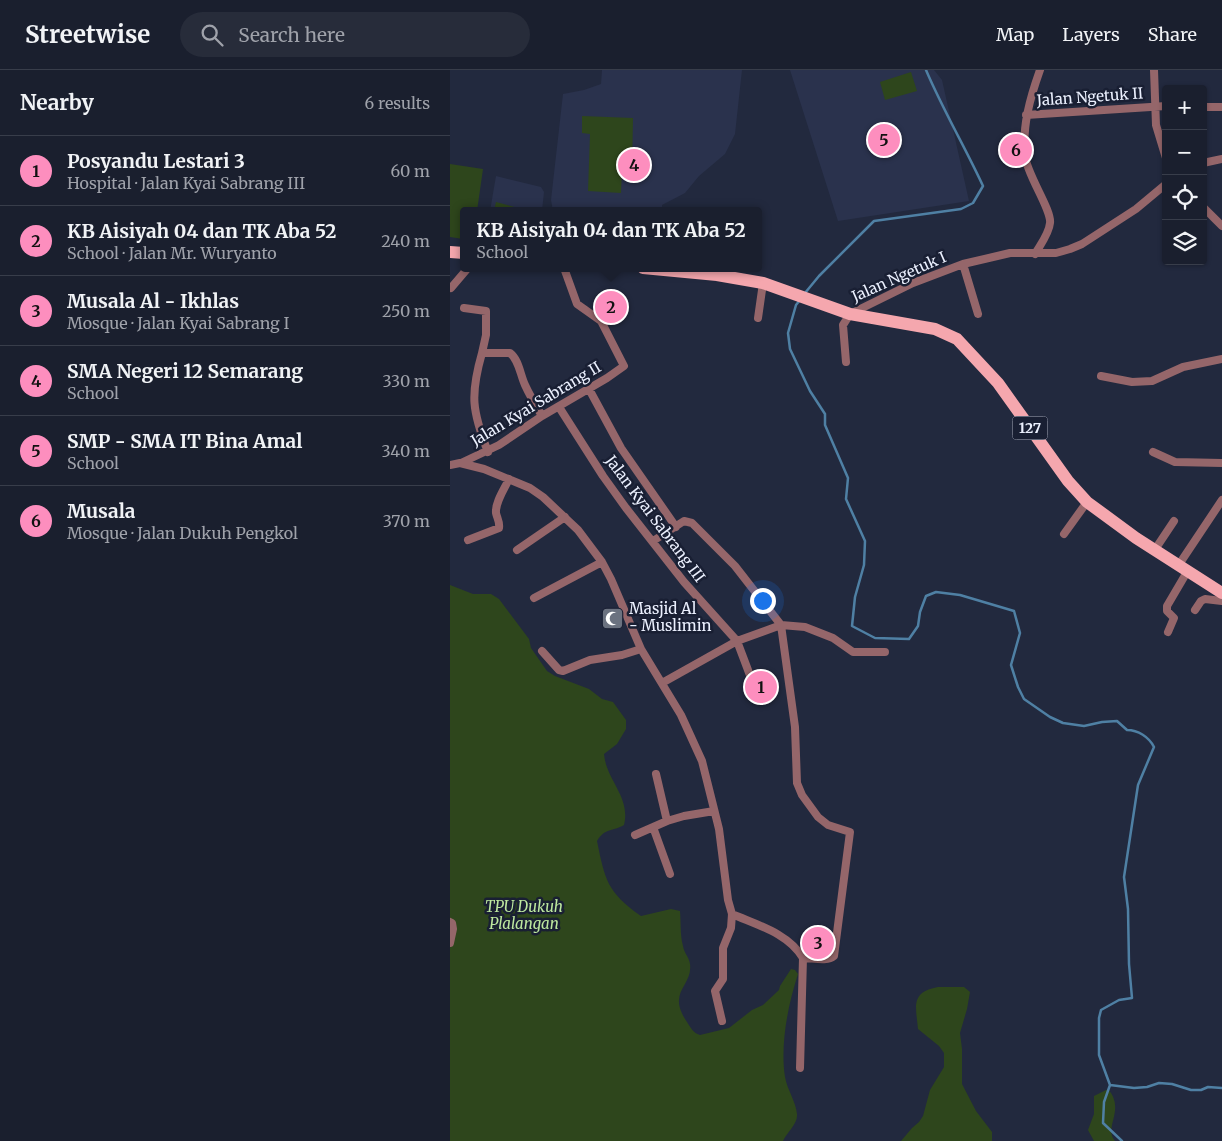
<!DOCTYPE html>
<meta charset="utf-8">
<style>
:root{--surface:#1a1f2e;--page:#272c3a;--text:#f1f3f6;--muted:#9fa2aa;--line:#383d4a;--accent:#fd8ebe}
body{margin:0;font-family:Merriweather,serif;background:var(--page);color:var(--text)}
.controls{position:absolute;right:15px;top:15px;display:grid;overflow:hidden;border-radius:5px;box-shadow:0 1px 4px #0004}
.controls button{width:45px;height:45px;display:grid;place-items:center;padding:0;border:0;border-bottom:1px solid var(--line);background:var(--surface);color:var(--text);font:25px sans-serif}
.you{position:absolute;left:312px;top:530px;width:18px;height:18px;margin:-12px;border:4px solid #fff;border-radius:50%;background:#1a73e8;box-shadow:0 0 0 8px #1a73e833}
.badge{display:grid;place-items:center;width:32px;height:32px;border-radius:50%;background:var(--accent);color:#111;font-size:16px;font-weight:700}
.pin{position:absolute;translate:-50% -50%;border:2px solid #fff;box-shadow:0 1px 5px #0006}
.popup{position:absolute;left:10px;top:137px;width:302px;height:65px;box-sizing:border-box;display:grid;place-content:center;border-radius:5px;background:var(--surface);filter:drop-shadow(0 1px 4px #0005);font-size:16px;white-space:nowrap;color:var(--muted)}
.popup b{font-size:19px;color:var(--text)}
.popup::after{content:'';position:absolute;left:50%;top:100%;margin-left:-10px;border:10px solid transparent;border-top-color:var(--surface)}
.list{margin:0;padding:0;list-style:none}
h2{display:flex;justify-content:space-between;align-items:center;height:65px;margin:0;padding:0 20px;font-size:21px}
h2 small{font-size:16px;font-weight:400;color:var(--muted)}
.list li{display:grid;grid-template-columns:32px 1fr auto;gap:15px;align-items:center;box-sizing:border-box;height:70px;padding:0 20px;border-top:1px solid var(--line)}
.list b{display:block;font-size:19px;white-space:nowrap}
.list p{margin:0;font-size:16px;white-space:nowrap;color:var(--muted)}
.list em{font-size:16px;font-style:normal;color:var(--muted)}
.icon{flex:none;width:28px;height:28px;fill:none;stroke:currentColor;stroke-width:2;stroke-linecap:round;stroke-linejoin:round}
.map{position:relative;flex:none;width:772px;height:1071px;overflow:hidden}
header{display:flex;align-items:center;gap:30px;box-sizing:border-box;height:70px;padding:0 25px;background:var(--surface);border-bottom:1px solid var(--line)}
header strong{font-size:24px}
nav{display:flex;gap:28px;margin-inline-start:auto;font-size:18px}
.search{width:350px;height:45px;background:var(--page);display:flex;align-items:center;gap:12px;box-sizing:border-box;padding:0 18px;border-radius:28px;color:var(--muted);font-size:19px}
main{display:flex}
aside{flex:1;background:var(--surface)}
.map>svg:first-child{display:block}
.built{fill:#2a324d}
.green{fill:#2e461c}
.lines{fill:none;stroke-linecap:round;stroke-linejoin:round}
.stream{stroke:#4f80a4;stroke-width:2.5}
.minor{stroke:#95666a;stroke-width:8}
.primary{stroke:#f5a7ae;stroke-width:12}
.labels{text-anchor:middle;stroke-width:5;stroke-linejoin:round;paint-order:stroke}
.shield{fill:#191f33;stroke:#acb1c1;stroke-width:1}
.shield-label{font-size:14px;font-weight:bold;fill:#ebf0fe}
.street-label{font-size:15px;fill:#ebf0fe;stroke:#191f33}
.poi-label{font-size:15px;fill:#ebf0fe;stroke:#191f33;text-anchor:start}
.park-label{font-size:15px;font-style:italic;fill:#bde89f;stroke:#191f33}
</style>
<header>
<strong>Streetwise</strong>
<div class="search"><svg class="icon" aria-label="search" viewBox="0 0 24 24"><circle cx="10" cy="10" r="6"/><path d="M15 15l6 6"/></svg>Search here</div>
<nav><a>Map</a><a>Layers</a><a>Share</a></nav>
</header>
<main>
<aside>
<h2>Nearby<small>6 results</small></h2>
<ul class="list">
<li><span class="badge">1</span><div><b>Posyandu Lestari 3</b><p>Hospital · Jalan Kyai Sabrang III</p></div><em>60 m</em></li>
<li><span class="badge">2</span><div><b>KB Aisiyah 04 dan TK Aba 52</b><p>School · Jalan Mr. Wuryanto</p></div><em>240 m</em></li>
<li><span class="badge">3</span><div><b>Musala Al - Ikhlas</b><p>Mosque · Jalan Kyai Sabrang I</p></div><em>250 m</em></li>
<li><span class="badge">4</span><div><b>SMA Negeri 12 Semarang</b><p>School</p></div><em>330 m</em></li>
<li><span class="badge">5</span><div><b>SMP - SMA IT Bina Amal</b><p>School</p></div><em>340 m</em></li>
<li><span class="badge">6</span><div><b>Musala</b><p>Mosque · Jalan Dukuh Pengkol</p></div><em>370 m</em></li>
</ul>
</aside>
<div class="map">
<svg width="772" height="1071" viewBox="0 0 772 1071">
<rect width="100%" height="100%" fill="#22293e"/>
<path class="built" d="M152 0H292L285 64 275 84 249 106 235 123 212 135V141H103L101 130 113 24 134 20 151 14Z
M340 0H484L492 10 519 131 388 151Z
M46 106 91 117 94 122 92 141H40Z"/>
<path class="green" d="M461 2 467 21 435 30 430 12Z
M132 46 183 48 182 100H172L171 123 138 121 140 64 132 63Z
M0 94 33 99 27 141H14L13 169 0 167Z
M46 132 72 139V141H44Z
M0 515 23 524H41L49 529 79 569 81 578 97 601 105 606 139 619 152 629 163 632 176 650V659L167 674 154 684C156 710 181 727 174 755 162 762 156 757 147 771 155 810 157 822 191 846L221 839 230 841C231 853 230 865 233 876 234 883 239 887 240 894 243 917 216 921 237 952 241 958 243 963 250 965L279 958 302 940 313 935 329 920 330 916 341 899 345 900 348 904C338 935 330 974 335 1007 337 1019 346 1032 347 1044 348 1054 337 1062 333 1071H0Z
M488 917H514L520 922 517 939 510 963 512 979V1014L526 1041 542 1062V1071H451L462 1058 469 1052 473 1046 480 1020 494 997V983L489 976 468 959C466 937 460 922 488 917Z
M658 1019C676 1040 653 1057 665 1071H644L638 1060 644 1044V1026Z"/>
<g class="lines">
<path class="stream" d="M355 223 369 206 424 151 511 139 523 133 533 116C515 77 493 40 476 0
M350 230 346 235 338 263 340 279 360 321 375 344V355L398 408 396 429 415 471 414 495 405 527 402 556 425 568 459 569 468 556 470 542 476 526 486 522 510 525 564 541 570 563 561 595 568 617 574 629 600 647 613 653 634 656 652 652 667 651 677 660C688 660 699 667 704 677L688 715 674 807 678 839 679 894 682 928 669 930 651 940 649 948V985L660 1015 684 1018 697 1017 709 1013 722 1014 741 1020H751L758 1017 772 1018
M660 1015 654 1032 653 1053 672 1071"/>
<path class="minor" d="M704 0 706 55 716 88
M753 37H772
M576 45 716 36
M753 93 772 89
M753 137 772 156
M585 184C590 175 599 164 600 153 602 140 577 105 575 86 572 56 580 28 590 0
M513 194 528 244
M1 218 18 198
M14 238 36 241V265L32 283H60C69 290 70 304 75 315 80 326 86 336 92 346
M308 248 313 213
M32 283C20 325 22 341 38 382
M396 292 393 255 400 244 463 213 513 194 560 183H606L620 179 632 174 686 139 716 114
M651 306 682 312 702 311 733 297 772 289
M139 319 171 378 226 457
M109 337 153 406 176 438 234 512 287 571 301 608
M703 382 725 392 772 393
M11 393 49 375 92 346 157 308 174 296 151 251 127 234 114 198
M0 395 10 393 34 399 80 418 93 427 128 460 152 492 161 509 191 579 231 645 252 691 269 759 278 830 282 844 281 858 273 878V909L265 921 272 951
M614 464 637 432
M18 470 49 458C50 452 47 448 46 443 45 432 55 418 59 409
M203 471 234 451 242 453 285 496 331 555
M67 480 115 447
M704 481 724 451
M728 496 772 430
M84 528 152 492
M745 540 751 531 755 529 772 531
M331 555 345 657 347 713 352 725 368 747 378 755 400 762 384 886C377 892 363 888 353 888
M718 562 724 548 717 541V536L737 502
M92 581 109 600 113 601 140 590 172 585 191 579
M212 613 287 571 331 555 355 557 383 568 403 582H435
M206 704 217 751
M203 757 220 804
M185 765 217 751 234 746 264 741
M282 844C307 855 338 863 353 888L350 998
M0 852 2 853 3 859 0 873"/>
<path class="primary" d="M0 182 14 183
M193 198 267 205 313 213 400 244 485 259 507 269 548 313 618 411 637 432 686 468 772 523"/>
</g>
<defs>
<symbol id="mosque-square" viewBox="-11 -11 22 22"><rect x="-9" y="-9" width="18" height="18" rx="4" fill="#6b7280" stroke="#191f33"/><path d="M3.5-4.9A6 6 0 1 0 3.5 4.9A5 5 0 1 1 3.5-4.9Z" fill="#fff"/></symbol>
</defs>
<g fill-rule="evenodd">
<use href="#mosque-square" x="150" y="536" width="25" height="25"/>
</g>
<g class="labels">
<rect class="shield" x="562.5" y="346.5" width="35" height="23" rx="4"/>
<g class="shield-label">
<text x="580" y="363">127</text>
</g>
<g class="street-label">
<text transform="translate(640 27) rotate(-4)" y="5">Jalan Ngetuk II</text>
<text transform="translate(449 207) rotate(-24)" y="5">Jalan Ngetuk I</text>
<text transform="translate(86 334) rotate(-31)" y="5">Jalan Kyai Sabrang II</text>
<text transform="translate(205 449) rotate(53)" y="5">Jalan Kyai Sabrang III</text>
</g>
<g class="poi-label">
<text x="179" y="544">Masjid Al<tspan x="179" dy="17">- Muslimin</tspan></text>
</g>
<g class="park-label">
<text x="74" y="842">TPU Dukuh<tspan x="74" dy="17">Plalangan</tspan></text>
</g>
</g>
</svg>
<div class="controls">
<button>+</button>
<button>−</button>
<button><svg class="icon" aria-label="locate" viewBox="0 0 24 24"><circle cx="12" cy="12" r="6"/><path d="M12 2v4M12 18v4M2 12h4M18 12h4"/></svg></button>
<button><svg class="icon" aria-label="layers" viewBox="0 0 24 24"><path d="M12 4l9 5-9 5-9-5zM3 14l9 5 9-5"/></svg></button>
</div>
<div class="you"></div>
<div class="pin badge" style="left:311px;top:617px">1</div>
<div class="pin badge" style="left:161px;top:237px">2</div>
<div class="popup"><b>KB Aisiyah 04 dan TK Aba 52</b>School</div>
<div class="pin badge" style="left:368px;top:873px">3</div>
<div class="pin badge" style="left:184px;top:95px">4</div>
<div class="pin badge" style="left:434px;top:70px">5</div>
<div class="pin badge" style="left:566px;top:80px">6</div>
</div>
</main>
